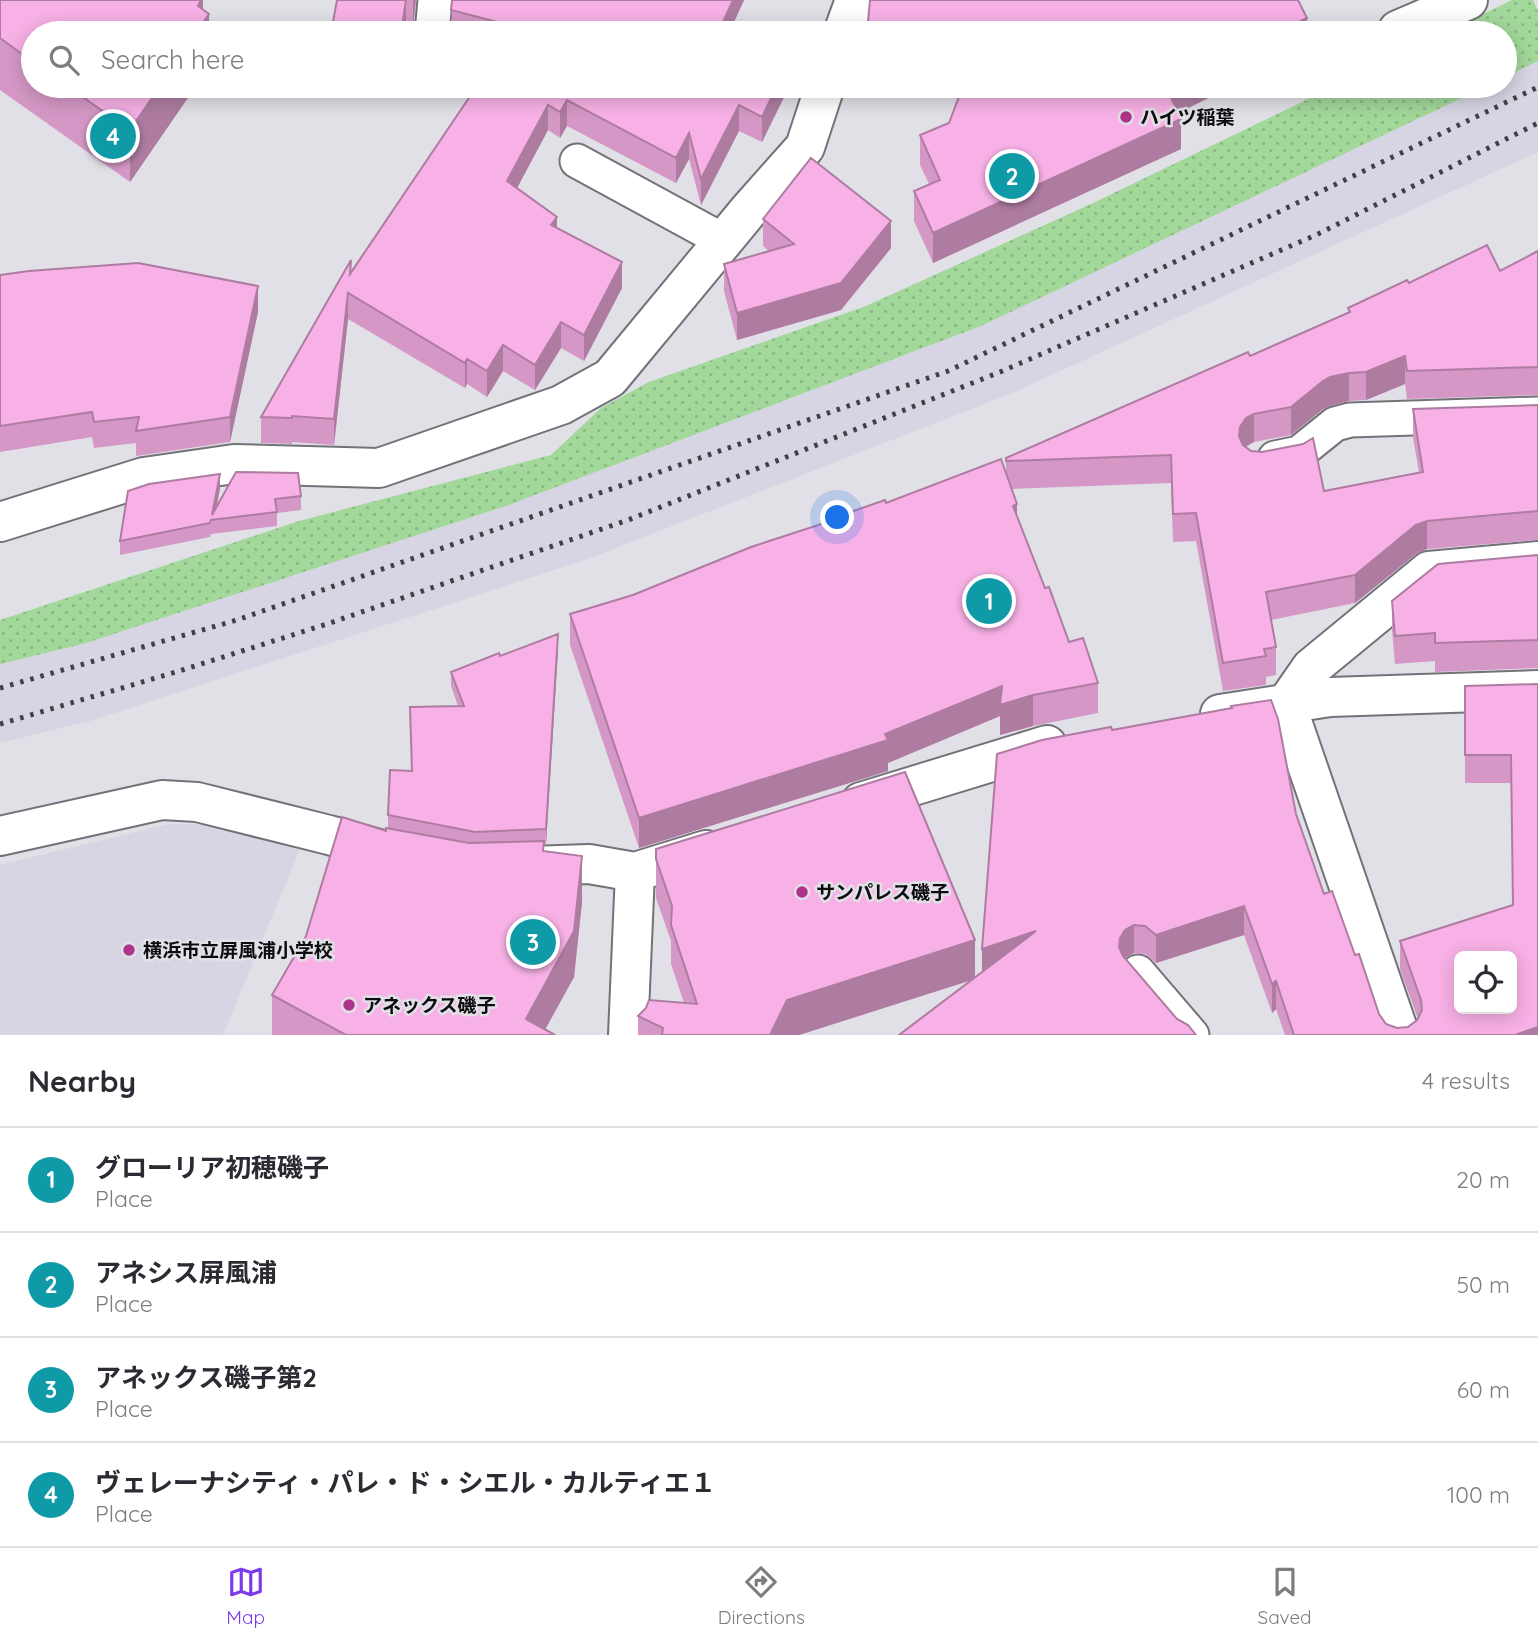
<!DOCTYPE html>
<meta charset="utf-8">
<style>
:root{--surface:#fff;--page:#f2f2f3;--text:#2b2b33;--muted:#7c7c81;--line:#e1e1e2;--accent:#7c3aed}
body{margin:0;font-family:Quicksand,"Noto Sans JP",sans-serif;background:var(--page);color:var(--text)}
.controls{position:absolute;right:21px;bottom:21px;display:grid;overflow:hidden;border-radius:10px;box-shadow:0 4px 18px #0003}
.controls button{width:63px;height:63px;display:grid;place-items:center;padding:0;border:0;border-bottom:2px solid var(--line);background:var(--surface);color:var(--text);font:35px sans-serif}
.you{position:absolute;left:838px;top:518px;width:24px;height:24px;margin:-18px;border:5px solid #fff;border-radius:50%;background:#1a73e8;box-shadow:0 0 0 10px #1a73e833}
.badge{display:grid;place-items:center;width:46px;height:46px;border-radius:50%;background:var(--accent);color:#fff;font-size:23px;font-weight:700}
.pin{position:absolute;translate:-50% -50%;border:4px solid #fff;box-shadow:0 2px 7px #0006}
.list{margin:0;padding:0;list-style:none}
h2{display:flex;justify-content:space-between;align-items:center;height:91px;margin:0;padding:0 28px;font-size:30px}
h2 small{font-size:23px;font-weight:400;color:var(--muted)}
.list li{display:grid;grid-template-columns:46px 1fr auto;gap:21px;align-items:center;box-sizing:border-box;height:105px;padding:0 28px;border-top:2px solid var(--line)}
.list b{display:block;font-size:26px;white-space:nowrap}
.list p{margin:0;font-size:23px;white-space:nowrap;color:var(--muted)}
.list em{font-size:23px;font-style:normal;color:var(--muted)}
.icon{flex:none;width:38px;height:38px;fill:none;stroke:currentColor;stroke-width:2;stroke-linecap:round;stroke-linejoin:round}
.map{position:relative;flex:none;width:1538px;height:1035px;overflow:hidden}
.search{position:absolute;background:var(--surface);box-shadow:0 4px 18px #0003;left:21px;right:21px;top:21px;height:77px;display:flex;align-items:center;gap:18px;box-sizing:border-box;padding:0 24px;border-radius:38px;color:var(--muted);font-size:26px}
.sheet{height:511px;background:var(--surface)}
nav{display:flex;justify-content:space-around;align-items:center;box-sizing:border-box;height:98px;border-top:2px solid var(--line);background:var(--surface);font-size:19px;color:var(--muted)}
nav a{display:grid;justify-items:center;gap:4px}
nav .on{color:var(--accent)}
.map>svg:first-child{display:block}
.built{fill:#d7d5e3}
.grass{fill:url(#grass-dots)}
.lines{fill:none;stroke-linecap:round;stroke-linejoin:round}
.service-casing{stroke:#737278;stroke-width:37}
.minor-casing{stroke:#737278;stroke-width:42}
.service{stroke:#fff;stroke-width:33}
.minor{stroke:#fff;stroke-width:38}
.rail{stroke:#414043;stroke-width:5;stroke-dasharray:3.5 7;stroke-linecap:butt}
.wall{fill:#d598c6}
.shaded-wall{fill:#ae7ca1}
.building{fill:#f8b1e6;stroke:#ae7ca1;stroke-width:2;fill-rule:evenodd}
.poi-dot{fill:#ad348a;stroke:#e1e0e7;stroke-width:2.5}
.labels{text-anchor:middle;stroke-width:5;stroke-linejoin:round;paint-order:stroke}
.poi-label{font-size:19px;font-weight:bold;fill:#0c0b0d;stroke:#e1e0e7;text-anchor:start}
</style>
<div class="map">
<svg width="1538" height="1035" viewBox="0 0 1538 1035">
<defs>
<pattern id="grass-dots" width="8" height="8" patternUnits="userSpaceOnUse" patternTransform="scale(1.75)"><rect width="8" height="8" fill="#a2d89a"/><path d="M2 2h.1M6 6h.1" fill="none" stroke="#8ab884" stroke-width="1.8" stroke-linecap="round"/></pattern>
</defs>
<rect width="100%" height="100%" fill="#e1e0e7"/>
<path class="built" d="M1538 61V152L1010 394 585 560 90 721 0 743V664L83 644 506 506 981 326 1487 86H1505V77Z
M168 824H216L300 849 223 1035H0V865Z"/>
<path class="grass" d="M1512 0H1533L1538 11V61L1505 77V33H1444Z
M1335 86H1487L981 326 506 506 83 644 0 664V620L299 521 551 455 601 408 649 382 866 306 1091 204Z"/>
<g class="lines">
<defs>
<path id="service" d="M432 33 435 0
M577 161 724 241
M1275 458 1299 453 1335 424 1350 420 1538 414
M1138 972 1192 1035"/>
<path id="minor" d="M1398 30 1468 0
M843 33 855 0
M0 522 144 477 234 464 379 468 561 405 610 378 749 210 805 147 825 86
M1220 714 1330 697 1538 690
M861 802 1047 745
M0 836 162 800 197 802 329 835 386 851
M529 866 589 864 635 872 706 850
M628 1035 635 872
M1400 1035 1286 704 1311 668 1429 571 1538 561"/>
</defs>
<use href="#service" class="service-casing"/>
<use href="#minor" class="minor-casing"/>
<use href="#service" class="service"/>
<use href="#minor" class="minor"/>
<path class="rail" d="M0 688 237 620 948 371 1538 87
M0 724 176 672 327 624 628 520 1000 372 1316 235 1538 123"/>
</g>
<path class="wall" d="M0 0H203V10L209 33H33V86H196L130 182 0 90Z
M337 0H416L413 27 406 25 405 33H331Z
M452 0H744L729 33H451Z
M331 86H397L395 96Z
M477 86H786V93L762 142 739 131 701 205 689 159 676 183 567 126 560 138 548 130 517 188 557 229 622 288 584 361 561 348 535 390 503 371 487 397 467 384 465 388 348 319 334 445 292 442V444L261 443V417L351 271Z
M1178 113 1181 149 933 263 914 221V191L929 184 920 165V135L949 123Z
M763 219 891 248 841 310 737 340 724 291V264L769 251 763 246Z
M1538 251V395L1407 399 1405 384 1366 400 1349 401 1330 406 1323 409 1291 435 1254 442 1246 447 1324 491 1419 472 1413 437V409L1538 405V540L1427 549 1416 554 1355 603 1271 620 1276 647V675L1266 677V685L1223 691 1196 541 1173 542 1171 483 1012 489 1017 518 1045 588 1069 642 1098 683V713L1033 726 1000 735V716L888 763V771L639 848 570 645V614L633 595 886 503 1006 472V458L1250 356 1348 313V308L1409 283 1500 271Z
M0 275 258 312 230 442 136 456V443L94 448 92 437 0 452Z
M220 488 217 506 301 496V510L277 513V526L211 534 210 537 120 555V541Z
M1538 555V668L1435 672V661L1395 664 1392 630V601Z
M558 648 546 844H544V851L582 902 574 977 545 1030 555 1035H272V995L388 828V815L412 771 458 706 451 686V672L500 656Z
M1538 684V1035H1285L1276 1009 1272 1013 1244 935 1156 963 1145 954 1134 953 1125 958 971 980 799 1035H638V1016L684 1003 671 964V941L656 898V849L975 977 982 972 1112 730 1296 814 1324 894 1355 955 1379 1014 1386 1024 1397 1028 1408 1027 1418 1019 1400 969V941L1513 905 1511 783H1465V686Z"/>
<path class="shaded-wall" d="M201 0H203V23L209 14V33H196L198 6Z
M406 0V25L405 33H401Z
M413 0H416L413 27Z
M733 0H744L729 33H718Z
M1307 18V33H1276Z
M160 86H196L130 182V130Z
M777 86H786V93L762 142V117Z
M1172 86H1232L1167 119V89Z
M567 100V126L560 138V112Z
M548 105V130L507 207V181Z
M739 105V131L701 205V179Z
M1181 119V149L933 263V233Z
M689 133V159L676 183V158Z
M557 217V242L551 225Z
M891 221V248L841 310 737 340V313Z
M622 262V288L584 361V335Z
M258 286V312L230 442V417Z
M348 293V319L334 445V419Z
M561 322V348L535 390V365Z
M503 345V371L487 397V371Z
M1405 356V384L1366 400V372Z
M467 359V384L465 388V363Z
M1349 373V401L1330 406 1323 409 1291 435V407L1323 381 1330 377Z
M1254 414V442L1246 446 1240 455V427L1246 418Z
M220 474V488L214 520 212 515Z
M1017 504V535L1013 506Z
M1427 521V549L1416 554 1355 603V575L1416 525Z
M558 634V648L546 844V829Z
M1002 686 1033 695V726L1000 735V716L888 763V771L639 848V818L885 734Z
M582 856V902L574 977 542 1035 526 1019Z
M1244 906V935L1156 963V935Z
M1134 925V953L1125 958 1119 975 1120 938 1125 930Z
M1036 931 982 977V949Z
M975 940V979L799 1035H770L787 1000Z
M1276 981V1009L1272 1013V984Z
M1538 1027V1035H1515Z"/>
<path class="building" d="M0 0H201L198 6 209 14 196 33H33V62L0 38Z
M337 0H406L401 33H331Z
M452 0H733L718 33H719H513L517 27 451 10Z
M870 0H1298L1307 18 1276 33H867Z
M67 86H160L130 130Z
M477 86H777L762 117 739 105 701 179 689 133 676 158 567 100 560 112 548 105 507 181 557 217 551 225 622 262 584 335 561 322 535 365 503 345 487 371 467 359 465 363 348 293 334 419 292 416V418L261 417 351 260 350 274Z
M963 86H1172L1167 89 1181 119 933 233 914 191 940 180 920 135 949 123Z
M811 158 891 221 841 283 737 313 724 264 794 244 763 219Z
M1487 245 1500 271 1538 251V367L1407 371 1405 356 1366 372 1349 373 1330 377 1323 381 1291 407 1254 414 1246 418 1240 427 1239 436 1243 445 1251 451 1262 452 1303 444 1313 438 1324 491 1423 472 1413 409 1538 405V511L1427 521 1416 525 1355 575 1266 592 1276 647 1264 649 1266 656 1223 663 1196 513 1173 514 1171 455 1006 461V458L1248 352 1250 356 1350 312 1348 308 1407 280 1409 283Z
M138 263 258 286 230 417 136 431 139 417 94 422 92 412 0 426V275L29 271Z
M1001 459 1017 504 1013 506 1045 588 1049 587 1069 642 1083 638 1098 683 1033 695 1000 705 1002 686 885 734 888 740 639 818 570 614 633 595 751 547 840 518 839 516 885 500 886 503Z
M236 472 298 473 301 496 275 499 277 512 211 520 210 523 120 541 128 491 149 484 220 474 212 515Z
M1538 555V640L1435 643V633L1395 636 1392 601 1438 564Z
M558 634 546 829 475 832 388 815 390 770 412 771 410 707 464 706 451 672 499 653 500 656Z
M1538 684V1027L1515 1035H1294L1276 981 1272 984 1244 906 1156 935 1145 926 1134 925 1125 930 1120 938 1119 947 1123 956 1177 1019 1188 1025 1196 1035H899L1036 931 982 949 997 754 1042 740 1111 727 1112 730 1232 708 1231 706 1271 700 1278 719 1296 814 1324 894 1332 891 1355 955 1359 954 1379 1014 1386 1024 1397 1028 1408 1027 1417 1020 1422 1010 1421 1000 1400 941 1513 905 1511 755H1465V686ZM1459 956H1512V1009H1459Z
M905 772 975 940 787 1000 770 1035H662L663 1028 638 1016 646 1008 649 1000 697 1004 671 925 672 906 656 859V849Z
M342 817 386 831V828L469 843 544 841 543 851 582 856 574 931 526 1019 555 1035H346L272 995 306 936Z"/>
<g class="poi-dot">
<circle cx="1126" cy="117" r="7"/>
<circle cx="802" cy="892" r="7"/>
<circle cx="129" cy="950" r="7"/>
<circle cx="349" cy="1005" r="7"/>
</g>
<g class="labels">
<g class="poi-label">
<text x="1140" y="124">ハイツ稲葉</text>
<text x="816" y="899">サンパレス磯子</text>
<text x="143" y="957">横浜市立屏風浦小学校</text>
<text x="363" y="1012">アネックス磯子</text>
</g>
</g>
</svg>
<div class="controls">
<button><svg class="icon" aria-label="locate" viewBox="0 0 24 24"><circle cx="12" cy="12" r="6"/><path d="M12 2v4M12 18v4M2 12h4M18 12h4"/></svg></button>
</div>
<div class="you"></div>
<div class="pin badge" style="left:989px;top:601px;background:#0f9aa8">1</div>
<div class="pin badge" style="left:1012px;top:176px;background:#0f9aa8">2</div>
<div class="pin badge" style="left:533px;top:942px;background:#0f9aa8">3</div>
<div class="pin badge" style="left:113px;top:136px;background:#0f9aa8">4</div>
<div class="search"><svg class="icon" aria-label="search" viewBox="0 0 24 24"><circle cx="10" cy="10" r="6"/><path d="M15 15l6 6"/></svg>Search here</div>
</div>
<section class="sheet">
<h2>Nearby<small>4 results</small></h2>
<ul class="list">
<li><span class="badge" style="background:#0f9aa8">1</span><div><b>グローリア初穂磯子</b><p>Place</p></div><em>20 m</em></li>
<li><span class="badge" style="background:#0f9aa8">2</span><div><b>アネシス屏風浦</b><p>Place</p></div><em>50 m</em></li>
<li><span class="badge" style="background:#0f9aa8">3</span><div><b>アネックス磯子第2</b><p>Place</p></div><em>60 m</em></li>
<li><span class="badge" style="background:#0f9aa8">4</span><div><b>ヴェレーナシティ・パレ・ド・シエル・カルティエ１</b><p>Place</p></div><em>100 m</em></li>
</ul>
</section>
<nav>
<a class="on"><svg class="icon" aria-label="map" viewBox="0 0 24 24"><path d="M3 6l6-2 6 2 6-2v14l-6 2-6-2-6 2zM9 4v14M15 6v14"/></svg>Map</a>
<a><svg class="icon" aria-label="directions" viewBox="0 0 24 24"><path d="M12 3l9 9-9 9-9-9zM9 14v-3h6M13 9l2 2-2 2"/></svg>Directions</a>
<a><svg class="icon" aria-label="saved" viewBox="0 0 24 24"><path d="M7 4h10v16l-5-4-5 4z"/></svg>Saved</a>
</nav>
